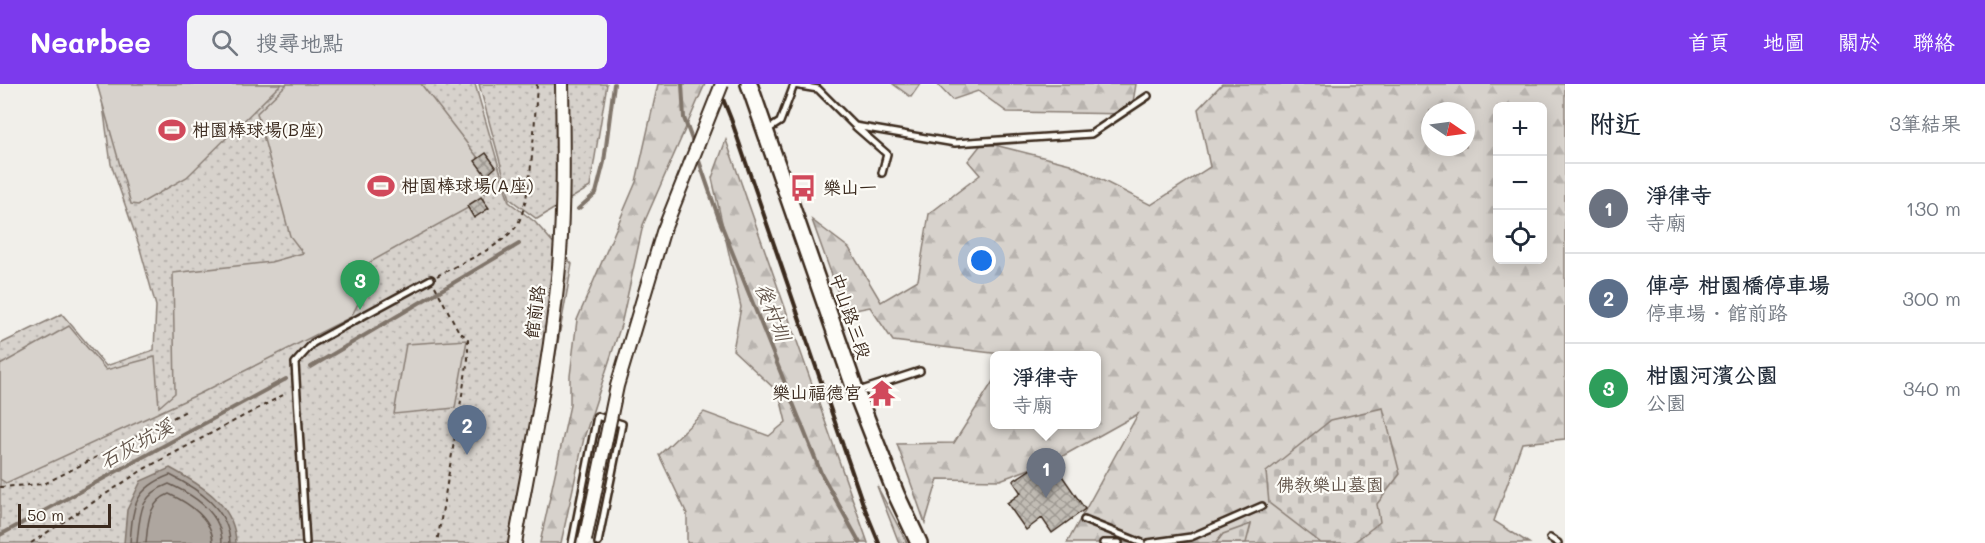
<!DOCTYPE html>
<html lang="zh-TW">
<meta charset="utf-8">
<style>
:root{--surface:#fff;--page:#f2f2f3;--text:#1f2937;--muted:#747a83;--line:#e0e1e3;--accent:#7c3aed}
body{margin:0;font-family:Mali,"LXGW WenKai TC",sans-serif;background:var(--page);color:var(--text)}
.controls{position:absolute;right:18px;top:18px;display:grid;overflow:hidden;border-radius:9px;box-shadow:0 3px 15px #0003}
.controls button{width:54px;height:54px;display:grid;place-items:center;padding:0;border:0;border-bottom:2px solid var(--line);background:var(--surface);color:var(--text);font:30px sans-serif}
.compass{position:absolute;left:1421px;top:18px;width:54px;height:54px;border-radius:50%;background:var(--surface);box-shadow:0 3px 15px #0003;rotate:103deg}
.scale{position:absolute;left:18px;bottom:15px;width:93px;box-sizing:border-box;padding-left:6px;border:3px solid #3b2a1e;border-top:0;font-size:16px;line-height:21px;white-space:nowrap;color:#3b2a1e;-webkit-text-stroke:4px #fdfcf7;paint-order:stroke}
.you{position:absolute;left:982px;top:177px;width:21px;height:21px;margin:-15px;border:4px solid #fff;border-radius:50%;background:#1a73e8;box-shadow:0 0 0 9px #1a73e833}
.badge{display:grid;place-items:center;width:39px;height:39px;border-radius:50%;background:var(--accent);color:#fff;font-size:20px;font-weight:700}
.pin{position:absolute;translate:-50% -50px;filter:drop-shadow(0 2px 3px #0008)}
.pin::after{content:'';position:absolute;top:32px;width:21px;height:18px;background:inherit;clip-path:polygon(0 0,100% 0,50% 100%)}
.popup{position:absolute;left:990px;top:267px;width:111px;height:78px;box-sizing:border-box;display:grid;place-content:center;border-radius:9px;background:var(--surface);filter:drop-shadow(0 2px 4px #0005);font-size:20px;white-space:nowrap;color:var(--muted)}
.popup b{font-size:22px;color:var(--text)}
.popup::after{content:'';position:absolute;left:50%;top:100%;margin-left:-12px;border:12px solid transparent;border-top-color:var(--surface)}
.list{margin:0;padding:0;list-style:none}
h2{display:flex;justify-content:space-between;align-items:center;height:78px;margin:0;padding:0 24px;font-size:26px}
h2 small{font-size:20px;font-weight:400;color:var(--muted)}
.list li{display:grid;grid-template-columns:39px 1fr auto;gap:18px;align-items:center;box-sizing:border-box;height:90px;padding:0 24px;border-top:2px solid var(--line)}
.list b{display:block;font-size:22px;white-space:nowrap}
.list p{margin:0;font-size:20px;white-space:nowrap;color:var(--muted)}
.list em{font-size:20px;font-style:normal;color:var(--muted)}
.icon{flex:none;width:33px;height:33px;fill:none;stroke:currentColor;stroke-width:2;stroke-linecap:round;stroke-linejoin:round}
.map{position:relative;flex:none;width:1565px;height:459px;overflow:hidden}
header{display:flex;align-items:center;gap:36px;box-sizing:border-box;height:84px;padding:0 30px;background:var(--accent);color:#fff}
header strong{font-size:28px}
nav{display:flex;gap:33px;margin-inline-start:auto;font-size:21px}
.search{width:420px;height:54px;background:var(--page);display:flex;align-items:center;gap:15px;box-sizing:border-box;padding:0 21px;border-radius:9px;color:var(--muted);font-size:22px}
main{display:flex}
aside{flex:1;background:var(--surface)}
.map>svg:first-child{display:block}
.grass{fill:url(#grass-dots);stroke:#897e75;stroke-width:1.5}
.forest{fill:url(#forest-firs);stroke:#897e75;stroke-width:1.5;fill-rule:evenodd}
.cemetery{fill:url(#cemetery-stones);stroke:#897e75;stroke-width:1.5}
.pitch{fill:#d7d2cc;stroke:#897e75;stroke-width:1.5}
.water{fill:#aea69f;stroke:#80746b;stroke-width:1.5}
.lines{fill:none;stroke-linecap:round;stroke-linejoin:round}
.shore{stroke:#695c52;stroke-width:1.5}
.stream{stroke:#80746b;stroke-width:4}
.building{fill:url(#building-cross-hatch);stroke:#3b2a1e;stroke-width:1.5}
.service-casing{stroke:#3b2a1e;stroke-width:10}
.tertiary-casing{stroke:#3b2a1e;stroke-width:16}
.secondary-casing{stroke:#3b2a1e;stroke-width:20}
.path{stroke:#3b2a1e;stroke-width:2;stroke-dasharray:4.5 4.5;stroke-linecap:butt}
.service{stroke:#fdfcf7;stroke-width:5}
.tertiary{stroke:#fdfcf7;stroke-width:12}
.secondary{stroke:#fdfcf7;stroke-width:15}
.rail{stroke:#3b2a1e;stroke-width:4}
.tertiary-bridge-casing{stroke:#3b2a1e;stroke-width:16;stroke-linecap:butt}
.tertiary-bridge{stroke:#fdfcf7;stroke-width:12}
.labels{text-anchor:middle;stroke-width:4.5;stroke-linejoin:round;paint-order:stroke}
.poi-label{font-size:18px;fill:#3b2a1e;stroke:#fdfcf7;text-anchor:start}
.street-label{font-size:18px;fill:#3b2a1e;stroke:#fdfcf7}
.park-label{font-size:18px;fill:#62544a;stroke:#fdfcf7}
.water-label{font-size:20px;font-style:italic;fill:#63554b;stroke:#fdfcf7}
</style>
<header>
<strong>Nearbee</strong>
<div class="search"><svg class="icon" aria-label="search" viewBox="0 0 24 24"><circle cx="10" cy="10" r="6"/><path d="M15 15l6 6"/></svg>搜尋地點</div>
<nav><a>首頁</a><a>地圖</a><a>關於</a><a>聯絡</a></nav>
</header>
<main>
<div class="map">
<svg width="1565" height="459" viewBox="0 0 1565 459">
<defs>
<pattern id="grass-dots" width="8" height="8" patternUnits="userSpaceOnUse" patternTransform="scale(1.5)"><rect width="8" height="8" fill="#d7d2cc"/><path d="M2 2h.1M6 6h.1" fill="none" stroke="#b9b4af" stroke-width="1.8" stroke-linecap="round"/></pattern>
<pattern id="forest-firs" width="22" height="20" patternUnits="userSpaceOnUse" patternTransform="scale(1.5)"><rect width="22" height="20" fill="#d7d2cc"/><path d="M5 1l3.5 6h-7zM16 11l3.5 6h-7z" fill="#b9b4af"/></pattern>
<pattern id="cemetery-stones" width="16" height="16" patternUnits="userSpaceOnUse" patternTransform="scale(1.5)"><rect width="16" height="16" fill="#d7d2cc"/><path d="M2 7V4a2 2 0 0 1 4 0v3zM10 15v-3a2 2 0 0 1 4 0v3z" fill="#b9b4af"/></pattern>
<pattern id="building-cross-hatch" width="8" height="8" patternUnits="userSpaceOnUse" patternTransform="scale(1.5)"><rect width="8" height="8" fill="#c1bcb4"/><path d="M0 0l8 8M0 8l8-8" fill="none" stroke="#9e9992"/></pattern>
</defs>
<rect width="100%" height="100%" fill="#f1efea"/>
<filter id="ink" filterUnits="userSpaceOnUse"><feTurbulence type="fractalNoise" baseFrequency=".0167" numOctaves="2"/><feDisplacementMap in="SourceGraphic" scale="12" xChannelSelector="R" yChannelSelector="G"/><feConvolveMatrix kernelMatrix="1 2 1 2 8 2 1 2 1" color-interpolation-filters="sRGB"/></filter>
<g filter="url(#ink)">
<path class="grass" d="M100 0H475L509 118 535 138 572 180 522 459H0V260L62 230 106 282 154 266 156 222 139 161 111 80Z
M479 0H607L590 103 537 135 510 115Z"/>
<path class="forest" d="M658 0H705L643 141 621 241 584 354 561 459H540L570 321V292L577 236 636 98Z
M937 0H1136L1131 30 1007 28 978 7 952 16Z
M1222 0H1565V355L1522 359 1494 437 1529 459H1067L1138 330 1061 373 1000 396 938 395 925 439 897 360 954 359 995 294V340H1097V272L1009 271 893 257 870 223 845 228 812 136 849 164 881 218 918 196 929 130 980 91 968 77 983 58 1070 80 1151 121 1210 83 1198 25ZM1498 22H1542V176H1498ZM1430 27H1466V63H1430Z
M726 56 868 459H687V430L659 371 704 328 769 352 786 338 779 309 733 266 741 223 712 94Z
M877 402 907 459H899Z"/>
<path class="cemetery" d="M893 0H920L911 13Z
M1383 324 1400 390 1377 420 1380 438 1353 459H1321L1269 419 1266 388 1331 336Z
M1251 440 1246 459H1216L1223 450Z"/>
<path class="pitch" d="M97 0H281L187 93 138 121 131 120Z
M287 0H421L489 88 484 115 347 191 361 214 351 233 201 309 6 399 0 395V281L69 242 106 286 155 273 159 323 175 309 173 189 271 178 303 169 290 152 257 29Z
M467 256 455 324 394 330 406 260Z"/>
<path class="water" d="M170 384C201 401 235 420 236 459H124L127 426 141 397Z"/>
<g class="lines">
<path class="shore" d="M130 459C133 423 133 405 170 391 198 405 229 425 230 459
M137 459C140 430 139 411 169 400 194 411 222 429 222 459
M146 459C148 439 148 418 169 410 189 419 213 435 213 459"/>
<path class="stream" d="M682 0 684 34 694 61
M697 71 719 135 821 389 860 459
M578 125 596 109 604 78 614 0
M311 283 519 160
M0 451 286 295"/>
</g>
<path class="building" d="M486 69 496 83 486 92 475 77Z
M481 113 489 124 474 134 467 122Z
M1049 373 1085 425 1052 449 1042 434 1026 446 1007 419 1021 409 1013 397Z"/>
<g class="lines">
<defs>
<path id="service" d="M856 43 887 70 882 89
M766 47 780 38 794 1 818 5 855 42 955 59 1091 50 1148 12
M859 307 920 287
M1084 436 1142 459
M1550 454 1558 459
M306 459 295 279 313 259 431 195
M572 459 597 332 622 340 598 459
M1103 459H1119
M1148 459 1191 453 1262 422"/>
<path id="tertiary" d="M515 459C531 368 551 276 559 183 564 122 563 61 562 0"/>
<path id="secondary" d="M749 0 856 308 896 410 919 459"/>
</defs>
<use href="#service" class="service-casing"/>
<use href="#tertiary" class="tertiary-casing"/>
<use href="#secondary" class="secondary-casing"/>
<path class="path" d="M437 192C462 178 496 166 515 144 532 124 535 29 537 0
M435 202 459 248 468 254V275L437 459
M0 403 44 400 188 326
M31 459 144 385 287 309"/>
<use href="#service" class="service"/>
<use href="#tertiary" class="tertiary"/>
<use href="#secondary" class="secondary"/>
<path class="rail" d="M717 0 731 35 863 420 879 459"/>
<defs>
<path id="tertiary-bridge" d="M585 456 617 302 663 148 722 0"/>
</defs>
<use href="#tertiary-bridge" class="tertiary-bridge-casing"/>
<use href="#tertiary-bridge" class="tertiary-bridge"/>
</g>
</g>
<defs>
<symbol id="stadium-bare" viewBox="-9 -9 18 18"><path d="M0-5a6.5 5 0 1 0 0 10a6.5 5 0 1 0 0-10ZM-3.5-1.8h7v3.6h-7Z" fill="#d1495b" stroke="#fdfcf7" stroke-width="2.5" paint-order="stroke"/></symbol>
<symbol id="bus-bare" viewBox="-9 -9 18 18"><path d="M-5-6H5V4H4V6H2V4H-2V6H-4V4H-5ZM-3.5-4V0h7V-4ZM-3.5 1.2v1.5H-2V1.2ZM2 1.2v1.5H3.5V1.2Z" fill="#d1495b" stroke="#fdfcf7" stroke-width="2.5" paint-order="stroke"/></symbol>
<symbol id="temple-bare" viewBox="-9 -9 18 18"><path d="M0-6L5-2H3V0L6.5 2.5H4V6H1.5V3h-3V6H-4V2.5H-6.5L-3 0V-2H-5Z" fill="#d1495b" stroke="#fdfcf7" stroke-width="2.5" paint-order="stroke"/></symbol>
</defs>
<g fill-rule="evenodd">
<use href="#stadium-bare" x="153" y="27" width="38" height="38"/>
<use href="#stadium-bare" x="362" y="83" width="38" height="38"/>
<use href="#bus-bare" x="784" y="85" width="38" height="38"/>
<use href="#temple-bare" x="863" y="290" width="38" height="38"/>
</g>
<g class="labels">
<g class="poi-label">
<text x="192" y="52">柑園棒球場(B座)</text>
<text x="401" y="108">柑園棒球場(A座)</text>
<text x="823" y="110">樂山一</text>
<text x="862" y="315" text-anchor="end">樂山福德宮</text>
</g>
<g class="street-label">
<text transform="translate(535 228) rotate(-82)" y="6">館前路</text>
<text transform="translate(850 232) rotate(71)" y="6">中山路三段</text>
</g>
<g class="park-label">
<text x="1330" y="407">佛教樂山墓園</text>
</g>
<g class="water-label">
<text transform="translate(773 228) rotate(68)" y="7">後村圳</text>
<text transform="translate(136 360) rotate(-29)" y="7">石灰坑溪</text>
</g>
</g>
</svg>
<div class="controls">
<button>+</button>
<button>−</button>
<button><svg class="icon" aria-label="locate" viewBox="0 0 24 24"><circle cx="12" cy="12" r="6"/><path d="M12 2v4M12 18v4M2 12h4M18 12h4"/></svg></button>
</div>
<svg class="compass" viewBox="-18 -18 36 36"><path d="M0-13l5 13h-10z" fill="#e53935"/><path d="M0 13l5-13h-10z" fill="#747a83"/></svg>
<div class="scale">50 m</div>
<div class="you"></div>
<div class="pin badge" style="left:1046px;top:414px;background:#6b7280">1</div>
<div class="popup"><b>淨律寺</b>寺廟</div>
<div class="pin badge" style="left:467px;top:371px;background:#5c6f8a">2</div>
<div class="pin badge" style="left:360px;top:226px;background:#2e9e5b">3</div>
</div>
<aside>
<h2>附近<small>3筆結果</small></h2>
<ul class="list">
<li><span class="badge" style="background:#6b7280">1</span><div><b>淨律寺</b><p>寺廟</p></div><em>130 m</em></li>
<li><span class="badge" style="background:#5c6f8a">2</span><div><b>俥亭 柑園橋停車場</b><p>停車場 · 館前路</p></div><em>300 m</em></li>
<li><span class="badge" style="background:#2e9e5b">3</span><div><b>柑園河濱公園</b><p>公園</p></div><em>340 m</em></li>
</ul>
</aside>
</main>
